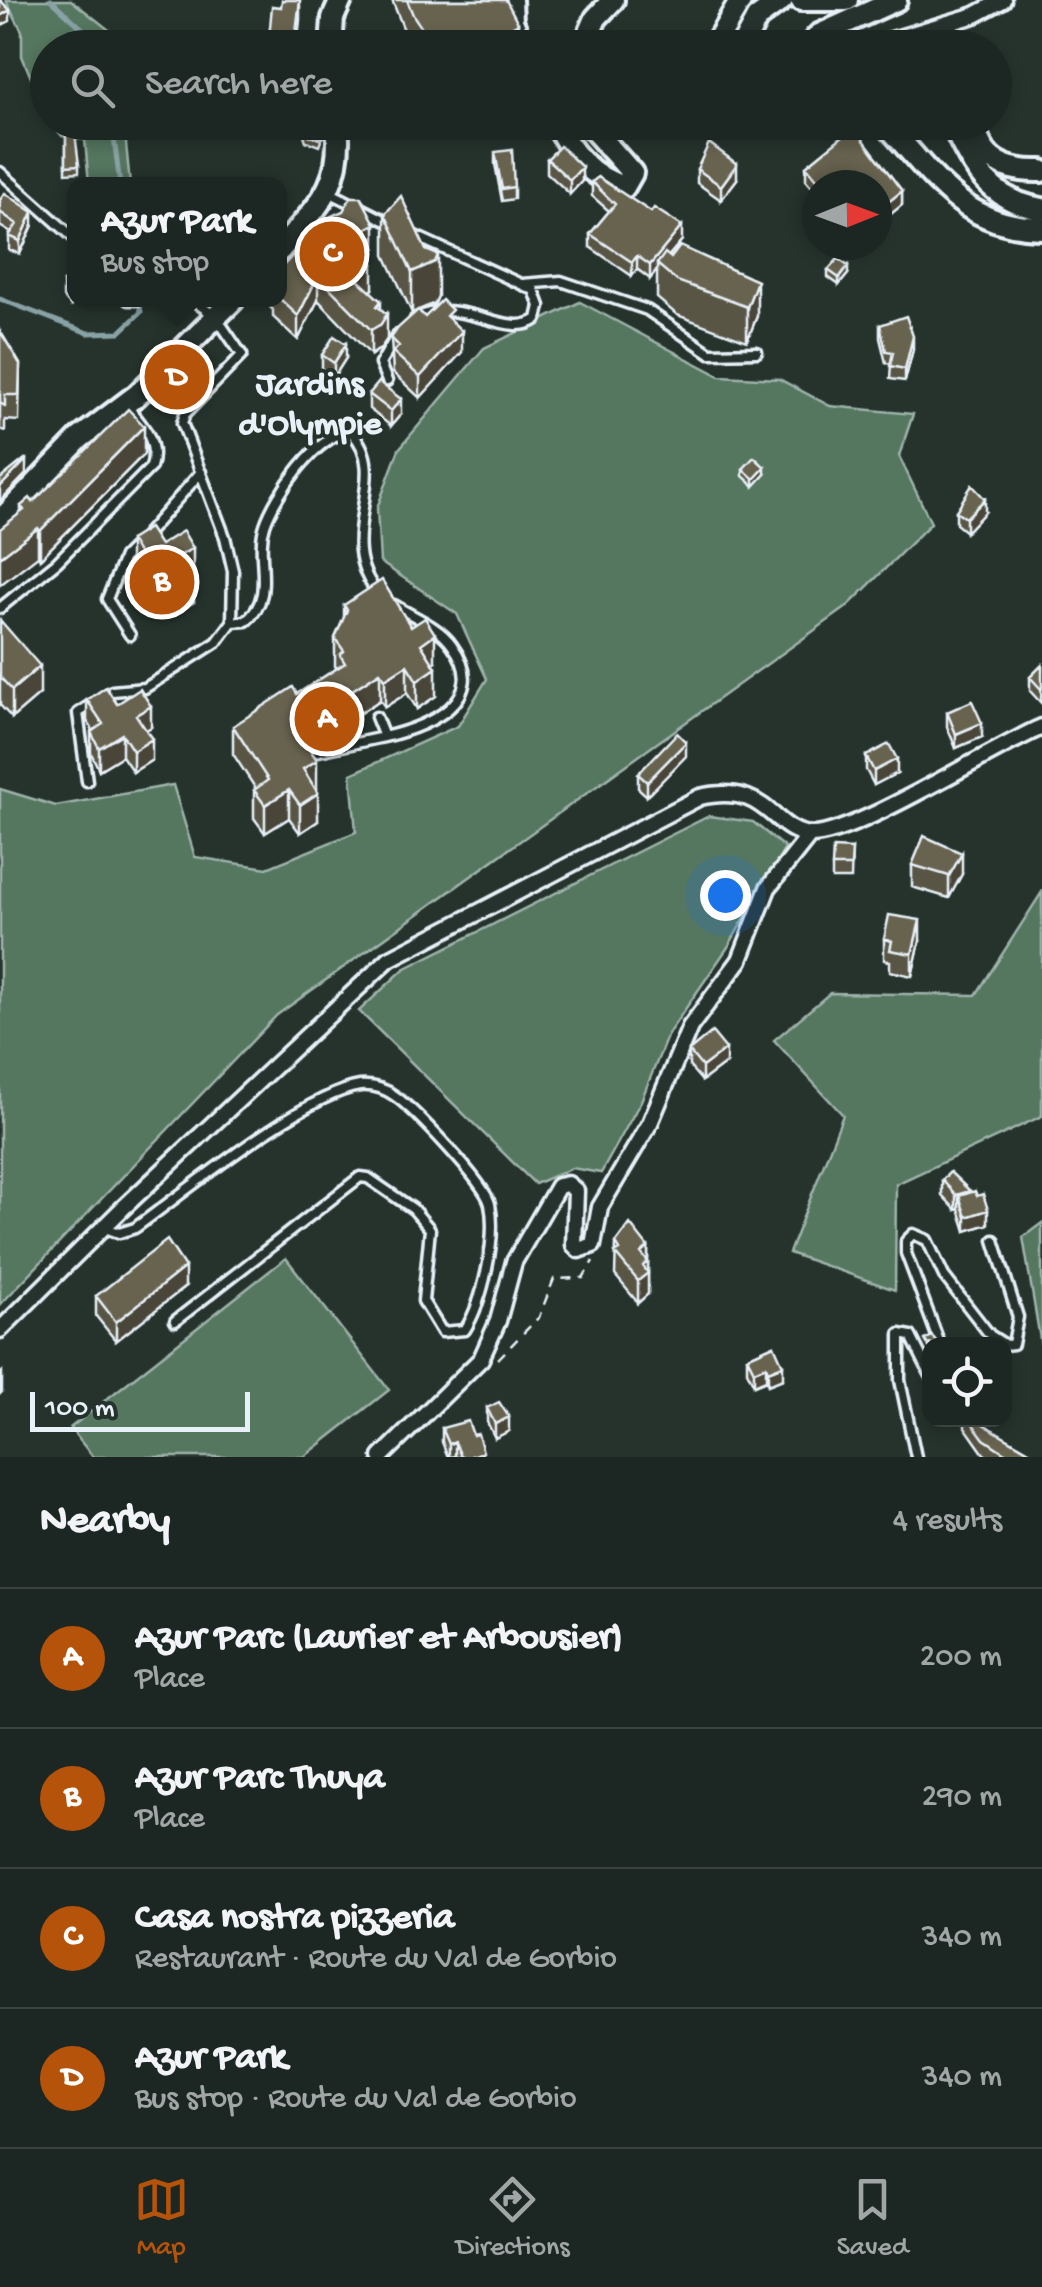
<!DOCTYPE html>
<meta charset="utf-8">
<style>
:root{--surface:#1c2622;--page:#29322f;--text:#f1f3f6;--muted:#a0a5a5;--line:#3a4340;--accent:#b45309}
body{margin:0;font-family:"Gochi Hand",sans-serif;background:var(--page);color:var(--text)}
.controls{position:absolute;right:30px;bottom:30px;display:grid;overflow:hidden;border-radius:20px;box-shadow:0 5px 15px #0003}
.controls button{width:90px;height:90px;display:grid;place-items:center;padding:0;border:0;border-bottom:2px solid var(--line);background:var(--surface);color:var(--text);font:50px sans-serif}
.compass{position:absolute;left:802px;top:170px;width:90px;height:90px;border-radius:50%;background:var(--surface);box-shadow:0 5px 15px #0003;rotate:89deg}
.scale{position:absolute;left:30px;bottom:25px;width:220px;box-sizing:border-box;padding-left:10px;border:5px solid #e8f1f8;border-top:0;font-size:28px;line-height:35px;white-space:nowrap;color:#e8f1f8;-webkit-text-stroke:8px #26332d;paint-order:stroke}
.you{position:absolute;left:725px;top:895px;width:35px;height:35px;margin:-25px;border:8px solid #fff;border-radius:50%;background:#1a73e8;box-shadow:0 0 0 15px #1a73e833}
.badge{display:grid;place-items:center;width:65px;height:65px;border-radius:50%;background:var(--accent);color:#fff;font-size:32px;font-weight:700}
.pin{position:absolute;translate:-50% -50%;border:5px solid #fff;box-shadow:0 2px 10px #0006}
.popup{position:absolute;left:67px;top:177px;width:220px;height:130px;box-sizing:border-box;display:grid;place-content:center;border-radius:20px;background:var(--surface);filter:drop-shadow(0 2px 8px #0005);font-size:32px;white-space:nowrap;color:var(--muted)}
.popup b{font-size:38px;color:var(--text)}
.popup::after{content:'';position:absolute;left:50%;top:100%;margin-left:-20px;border:20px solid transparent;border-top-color:var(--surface)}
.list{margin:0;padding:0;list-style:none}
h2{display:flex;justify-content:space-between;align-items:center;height:130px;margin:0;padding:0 40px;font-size:42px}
h2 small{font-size:32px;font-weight:400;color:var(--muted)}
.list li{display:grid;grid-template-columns:65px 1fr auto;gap:30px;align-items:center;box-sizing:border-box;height:140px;padding:0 40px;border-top:2px solid var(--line)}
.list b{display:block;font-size:38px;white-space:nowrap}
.list p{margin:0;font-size:32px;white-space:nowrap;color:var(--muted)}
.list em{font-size:32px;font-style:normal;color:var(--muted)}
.icon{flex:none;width:55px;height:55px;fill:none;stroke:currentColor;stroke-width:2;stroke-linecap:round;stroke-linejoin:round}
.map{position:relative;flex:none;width:1042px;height:1457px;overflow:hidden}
.search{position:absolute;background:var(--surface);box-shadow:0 5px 15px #0003;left:30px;right:30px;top:30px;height:110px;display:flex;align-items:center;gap:25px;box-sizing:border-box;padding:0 35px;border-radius:55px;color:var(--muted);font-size:38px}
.sheet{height:690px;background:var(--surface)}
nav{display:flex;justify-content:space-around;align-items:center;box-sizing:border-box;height:140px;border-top:2px solid var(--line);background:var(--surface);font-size:28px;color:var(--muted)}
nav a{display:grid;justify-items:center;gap:5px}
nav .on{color:var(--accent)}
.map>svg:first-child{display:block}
.green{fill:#55765f;stroke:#9eb4ac;stroke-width:2.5}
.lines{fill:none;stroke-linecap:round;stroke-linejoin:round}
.stream{stroke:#89a2a5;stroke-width:5}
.lane-casing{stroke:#e8f1f8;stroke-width:15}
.street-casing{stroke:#e8f1f8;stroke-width:21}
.secondary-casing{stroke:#e8f1f8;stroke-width:28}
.path{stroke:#e8f1f8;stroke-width:2.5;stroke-dasharray:10 8;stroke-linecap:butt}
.lane{stroke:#26332d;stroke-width:8}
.street{stroke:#26332d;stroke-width:14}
.secondary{stroke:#26332d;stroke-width:20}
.wall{fill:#595545;stroke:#e8f1f8;stroke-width:2.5}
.shaded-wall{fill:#484538;stroke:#e8f1f8;stroke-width:2.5}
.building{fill:#676350;stroke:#e8f1f8;stroke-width:2.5}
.labels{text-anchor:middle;stroke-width:8;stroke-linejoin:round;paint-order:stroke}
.neighbourhood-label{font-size:35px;font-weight:bold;fill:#e8f1f8;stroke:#26332d}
</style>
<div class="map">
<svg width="1042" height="1457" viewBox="0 0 1042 1457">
<rect width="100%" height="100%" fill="#26332d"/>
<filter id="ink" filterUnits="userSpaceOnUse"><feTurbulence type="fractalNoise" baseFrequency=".01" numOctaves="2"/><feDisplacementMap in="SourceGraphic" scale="20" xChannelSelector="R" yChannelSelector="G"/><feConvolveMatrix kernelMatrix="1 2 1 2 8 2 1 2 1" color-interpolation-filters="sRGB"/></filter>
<g filter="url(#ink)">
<path class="green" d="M6 0H71L122 40V47L48 48 47 116 22 56V31Z
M52 123H124L130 184H89L85 140 62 136Z
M580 302 720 376 779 379 830 406 913 414 899 456 931 523 847 607 277 1015 0 1305V789L56 806 173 785 195 857 267 868 356 832 351 774 458 726 487 679 457 614 380 562 377 508 399 449 484 348Z
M709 816 753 822 785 848 728 947 668 1034 641 1101 601 1173 572 1168 535 1184 359 1011 404 969Z
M1042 892V1116L896 1184 895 1290 789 1253 843 1115 774 1040 830 993 976 995Z
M1042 1223V1351L1023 1237Z
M286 1258 389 1390 304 1457H93L70 1428Z"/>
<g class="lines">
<path class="stream" d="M51 0 94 39 97 48
M112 122 120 185
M0 299 88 333 120 332 141 312 139 300"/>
<defs>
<path id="lane" d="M0 172 74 238
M329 192 392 224
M413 235 534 290 540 306 537 319C508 341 459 293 415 319
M522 284 561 281 647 310 710 353 757 352
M128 300H138
M387 381 380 364 397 335
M145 536 201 472
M0 608 57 562 151 467C159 441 142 424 126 405
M232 622 246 621C277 595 254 558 265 525 275 495 318 432 351 432 394 475 330 540 379 594
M130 635 107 599 124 557 135 546
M376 717 384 737C426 727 493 701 452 645 440 627 412 616 394 605
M314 752 384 737
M87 781 78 713 112 691 145 688 217 642 232 622 233 571 225 537 182 423 185 414 242 355 216 317 193 300
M105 1228 119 1233 135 1228C184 1193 304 1094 360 1086 373 1085 384 1088 395 1096 415 1110 485 1183 490 1204 497 1239 483 1301 465 1330L442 1332 423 1301 430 1229 413 1209 368 1178 360 1177 175 1321
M994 1240 1018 1317 1013 1344 1004 1345
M940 1344 906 1253V1241L913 1234 927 1240 944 1276 990 1335 1004 1344
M916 1457 900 1380V1334L911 1336 930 1374"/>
<path id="street" d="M865 48 975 15 1003 0
M0 1330 123 1208 389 959 700 797C769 781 771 832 811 835 852 837 994 747 1042 727
M381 1457 481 1359 498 1321 514 1262 558 1186 568 1184 576 1191 574 1245 579 1250 593 1245 600 1207 650 1123 690 1027 740 960 768 888 810 835"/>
<path id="secondary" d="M511 0 512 21 523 48
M801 0H847
M331 48 333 18 341 0
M583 48 596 18 613 0
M713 48 741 0
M741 48 757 18 782 0
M808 48 819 35 896 0
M556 122C569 152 592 178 624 187L632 173 587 122
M884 122C934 175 961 227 1042 228
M952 122C971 167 991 202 1042 209
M974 122C979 162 1007 172 1042 171
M280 250C318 205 344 186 337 122
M0 521 80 438 137 395 233 300"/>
</defs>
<use href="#lane" class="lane-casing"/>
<use href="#street" class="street-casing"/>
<use href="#secondary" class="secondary-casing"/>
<path class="path" d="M498 1359 539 1317 554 1279 583 1278 593 1261"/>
<use href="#lane" class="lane"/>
<use href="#street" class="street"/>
<use href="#secondary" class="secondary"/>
</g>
<path class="wall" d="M392 0H506L518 36 526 48H411Z
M316 122 324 133 319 146 306 141 300 123Z
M66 126 79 165V172L66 173Z
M854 127 902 191V205L881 222 882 237 877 240V185H817V193L806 180V166Z
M495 152 514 187V199L502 201 495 164Z
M547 159 582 181 570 194 547 173Z
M697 169 737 179 721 200 697 183Z
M592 182 682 240 669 256 671 258 680 246 757 316 747 341 677 315 657 298V270L650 279 637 269 632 276 590 247V234L609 211 592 196Z
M0 200 33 225 20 254 9 250V236L11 233 0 226Z
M385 214 438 296 435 303 418 310 425 317 452 322 462 352 420 398 393 373 391 338 417 310 412 313 385 255Z
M320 221 375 248 336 267 341 273 373 289 371 291 381 309 387 339 381 348 371 355 318 300 298 340 273 317V310L268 305V300H280L320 227Z
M74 264V300H79L71 306 63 297V282L72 276V266Z
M828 270 848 274 839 285 828 277Z
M880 325 913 349 905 381 890 379 891 364 886 363 880 338Z
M0 331 20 364 19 421 5 420V431L0 429Z
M322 355 346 358 334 377 322 369Z
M369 394 401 414 391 426 369 409Z
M144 454 40 559 38 556 21 512V506Z
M743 469 765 474 754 486 743 476Z
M956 511 985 512 966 532 956 524Z
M130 540 160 545 193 569 188 572 194 602 174 614 164 597 140 612 130 595V573L136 570 130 562Z
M344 605 435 662 433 663 436 696 417 709 407 693 385 707 380 700 308 747 317 788 318 821 300 833 289 818 265 833 254 818V790L256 789 233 754V726L297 694 337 668 335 666V638L344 618Z
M0 620 40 694 12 718 0 705Z
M1042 665 1041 703 1030 691V677Z
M87 700 117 704 151 727 146 730 152 760 133 772 122 756 99 770 91 753V732L93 730 87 721Z
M947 712 982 737 956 748 947 727Z
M686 756 647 796 638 788V774Z
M866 756 897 773 874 785 866 770Z
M852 849 851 879H832V866Z
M912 865 962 874 949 898 912 887Z
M884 939 920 941 912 976 890 971V961L884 960Z
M689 1051 726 1063 702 1081 689 1066Z
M942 1180 970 1193 988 1224 966 1231 959 1209 956 1210 942 1195Z
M616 1243 648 1247V1294L638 1303 615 1275Z
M185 1287 116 1341 96 1316V1296Z
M774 1345 783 1379 768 1385 766 1380 754 1385 747 1371V1357Z
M487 1408 509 1431 495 1438 487 1422Z
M965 1420H976L1039 1457H989L984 1454 965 1427Z
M442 1428 473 1435 483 1457H456L455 1456 448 1457 442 1442Z"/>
<path class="shaded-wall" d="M300 0V20L297 48H294Z
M10 10V21L0 26V16Z
M518 23V48L510 28Z
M737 164V179L721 200V186Z
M582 167V181L570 194V180Z
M902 191V205L877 225V211Z
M33 212V225L20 254V241Z
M882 223V237L877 240V226Z
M375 224V248L332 269 323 256 332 245Z
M682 226V240L660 266 657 264V270L650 279V265Z
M861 245H871L861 252Z
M438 255V296L435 303 412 313V272Z
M637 256V269L632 276V262Z
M373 264V289L358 304V280Z
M848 266V274L839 285V278Z
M318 276V300L298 340V316Z
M757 281V316L747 341V307Z
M74 289V300H79L71 306V292Z
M381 301V323L387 314V339L381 348 371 355V330L377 306Z
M462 331V352L420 398V377Z
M913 336V349L905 381V369Z
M346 344V358L334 377V363Z
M401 399V414L391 426V411Z
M144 426V454L40 559V531Z
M26 460V474L0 501V487Z
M765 467V474L754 486V479Z
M985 499V512L966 532V518Z
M38 528V556L0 585V557Z
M193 548V569L179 578V556Z
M164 576V597L140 612V590Z
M194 581V602L174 614V592Z
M435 634V662L421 672V644Z
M407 665V693L385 707V679Z
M40 666V694L12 718V690Z
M436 668V696L417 709V681Z
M380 672V700L295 755V727Z
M151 706V727L136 736V715Z
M982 723V737L956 748V734Z
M122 734V756L99 770V748Z
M152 739V760L133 772V751Z
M686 742V756L647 796V782Z
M897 759V773L874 785V771Z
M317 760V788L303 797V769Z
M289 790V818L265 833V805Z
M318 793V821L300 833V805Z
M962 853V874L949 898V876Z
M920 920V941L912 976V954Z
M726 1049V1063L702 1081V1067Z
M970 1191V1205L959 1196V1209L956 1210V1195Z
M988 1210V1224L966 1231V1217Z
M648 1247V1294L638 1303V1281L641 1253Z
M185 1267V1287L116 1341V1322Z
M783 1365V1379L768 1385V1371Z
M766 1366V1380L754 1385V1371Z
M2 1372V1392L0 1394V1374Z
M509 1417V1431L495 1438V1424Z
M455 1442V1456L449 1457V1444Z"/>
<path class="building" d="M0 0 10 10 0 16Z
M282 0H300L294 48H268L272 6 281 7Z
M407 0H506L518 23 510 28 526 44 523 48H470L467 44 462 48H435L413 15Z
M302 122H316L324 126 319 139 306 134Z
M74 125 79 165 66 166V126Z
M854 127 902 191 877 211V185H822L806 166Z
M709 143 737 164 721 186 697 169Z
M560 146 582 167 570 180 547 159Z
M512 150 514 187 502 189 495 152Z
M598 177 651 212 654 208 682 226 650 265 637 256 632 262 590 234 615 204 592 182Z
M5 193 33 212 20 241 9 236 17 224 0 212V200Z
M401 196 426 250 438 255 435 262 412 272 385 214Z
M351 197H361L375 224 332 245 323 256 341 273 363 254 373 264 358 280 381 301 377 306 387 314 381 324 371 330 318 276 298 316 280 299V269L322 225 320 221 343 211Z
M680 246 757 281 747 307 677 281 657 264 665 253 671 258Z
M838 259 848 266 839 278 828 270Z
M74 273V289L71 292 63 282Z
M442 300 452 310 446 316 462 331 420 377 393 352 399 346 391 338 398 328 418 310 425 317Z
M906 316 913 336 905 369 890 366 893 352 886 351 880 325Z
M0 331 20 364 19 395H5V406L0 403Z
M334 336 346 344 334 363 322 355Z
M379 382 401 399 391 411 369 394Z
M128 409 144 426 40 531 38 528 0 557V529L24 510 21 506 30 498 33 502Z
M754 457 765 467 754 479 743 469Z
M25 459 26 460 0 487V479Z
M972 485 985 499 966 518 956 511Z
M149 528 160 545 183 531 193 548 179 556 194 581 174 592 164 576 140 590 130 573 145 564 130 540Z
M382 580 411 627 425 618 435 634 421 644 436 668 417 681 407 665 385 679 380 672 295 727 317 760 303 769 318 793 300 805 289 790 265 805 254 790 268 780 233 726 293 687 297 694 345 663 340 655 344 651 335 638 347 610 344 605Z
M0 620 40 666 12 690 0 677Z
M1042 665V688L1041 689 1030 677Z
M106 687 117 704 140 689 151 706 136 715 152 739 133 751 122 734 99 748 91 732 103 724 87 700Z
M972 701 982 723 956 734 947 712Z
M677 733 686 742 647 782 638 774Z
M889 744 897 759 874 771 866 756Z
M924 836 962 853 949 876 912 865Z
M833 848 852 849 851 866H832Z
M889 915 920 920 912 954 890 950 892 941 884 939Z
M712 1032 726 1049 702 1067 689 1051Z
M950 1172 970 1191 956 1195 942 1180Z
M975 1191 977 1196 983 1194 988 1210 966 1217 959 1196Z
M630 1224 648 1247 641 1253 648 1262 643 1266 648 1273 638 1281 615 1253 620 1250 616 1243Z
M167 1240 185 1267 116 1322 96 1296Z
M932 1336 939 1344H930V1349L925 1340Z
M774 1345 783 1365 768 1371 766 1366 754 1371 747 1357Z
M499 1402 509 1417 495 1424 487 1408Z
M970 1420H976L1039 1457H1011L984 1439Z
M468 1421 473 1435 478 1434 483 1452 469 1457H461L455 1442 449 1444 442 1428Z"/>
</g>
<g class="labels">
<g class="neighbourhood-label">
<text x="310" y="393">Jardins<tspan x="310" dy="40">d'Olympie</tspan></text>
</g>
</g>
</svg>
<div class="controls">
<button><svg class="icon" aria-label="locate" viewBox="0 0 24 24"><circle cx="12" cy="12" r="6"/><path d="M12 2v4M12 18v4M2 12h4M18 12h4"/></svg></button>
</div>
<svg class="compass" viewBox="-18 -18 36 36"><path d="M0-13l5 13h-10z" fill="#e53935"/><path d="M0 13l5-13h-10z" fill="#a0a5a5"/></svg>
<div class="scale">100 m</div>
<div class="you"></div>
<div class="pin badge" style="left:327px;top:719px">A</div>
<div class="pin badge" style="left:162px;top:582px">B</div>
<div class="pin badge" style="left:332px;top:254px">C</div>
<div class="pin badge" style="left:177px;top:377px">D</div>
<div class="popup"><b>Azur Park</b>Bus stop</div>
<div class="search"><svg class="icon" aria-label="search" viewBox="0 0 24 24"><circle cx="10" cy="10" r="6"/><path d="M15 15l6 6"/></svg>Search here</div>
</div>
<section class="sheet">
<h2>Nearby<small>4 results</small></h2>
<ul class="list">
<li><span class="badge">A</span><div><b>Azur Parc (Laurier et Arbousier)</b><p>Place</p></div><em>200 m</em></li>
<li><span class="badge">B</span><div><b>Azur Parc Thuya</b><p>Place</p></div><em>290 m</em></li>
<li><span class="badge">C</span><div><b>Casa nostra pizzeria</b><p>Restaurant · Route du Val de Gorbio</p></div><em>340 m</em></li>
<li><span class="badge">D</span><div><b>Azur Park</b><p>Bus stop · Route du Val de Gorbio</p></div><em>340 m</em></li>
</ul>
</section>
<nav>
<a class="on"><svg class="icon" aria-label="map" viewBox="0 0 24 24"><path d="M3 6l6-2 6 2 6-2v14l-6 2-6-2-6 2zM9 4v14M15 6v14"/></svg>Map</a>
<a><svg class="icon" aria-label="directions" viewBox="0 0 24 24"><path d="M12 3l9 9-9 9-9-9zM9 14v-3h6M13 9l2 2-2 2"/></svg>Directions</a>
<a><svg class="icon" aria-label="saved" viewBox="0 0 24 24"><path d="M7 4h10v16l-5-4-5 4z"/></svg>Saved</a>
</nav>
